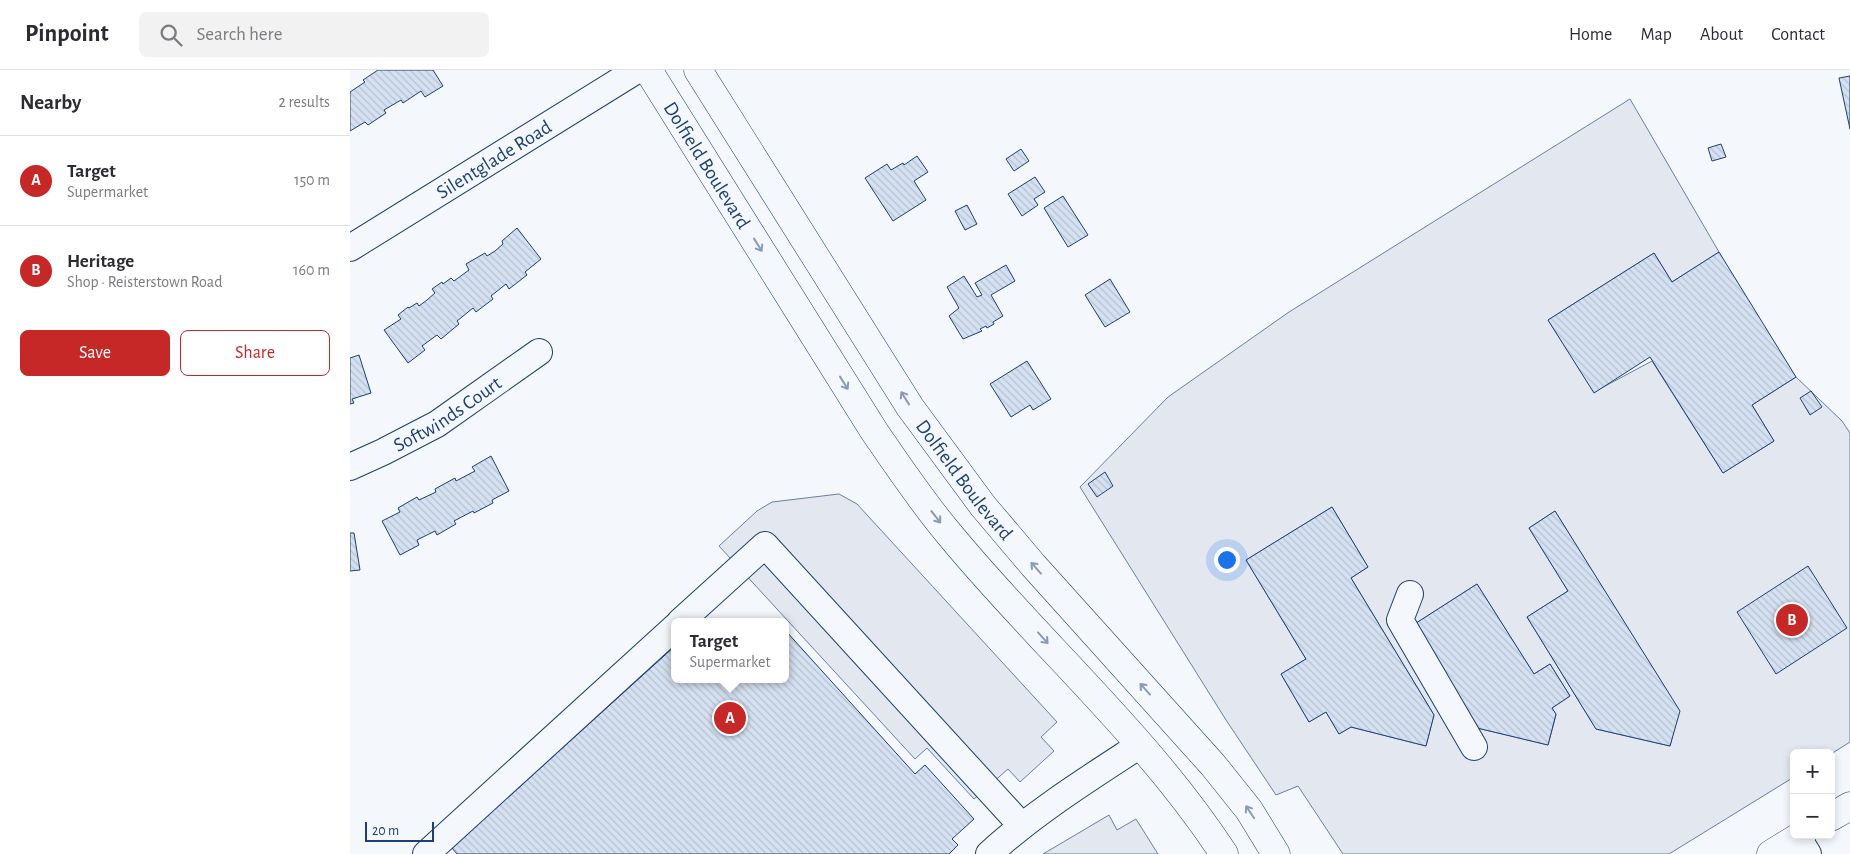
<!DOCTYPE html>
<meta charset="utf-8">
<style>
:root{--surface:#fff;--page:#f2f2f3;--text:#2b2b33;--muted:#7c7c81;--line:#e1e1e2;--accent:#c62828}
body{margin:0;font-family:"Alegreya Sans",sans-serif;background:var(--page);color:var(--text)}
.controls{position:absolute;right:15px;bottom:15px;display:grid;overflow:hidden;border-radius:8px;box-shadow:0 2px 8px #0003}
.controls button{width:45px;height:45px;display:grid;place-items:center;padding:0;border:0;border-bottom:1px solid var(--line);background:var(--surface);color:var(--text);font:25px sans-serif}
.scale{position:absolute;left:15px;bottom:12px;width:69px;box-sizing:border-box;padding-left:5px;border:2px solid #1d3f73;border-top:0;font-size:14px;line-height:18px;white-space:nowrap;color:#1d3f73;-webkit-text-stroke:4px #f4f7fb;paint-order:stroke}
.you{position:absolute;left:876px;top:489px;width:18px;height:18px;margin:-12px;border:4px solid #fff;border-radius:50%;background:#1a73e8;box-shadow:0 0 0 8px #1a73e833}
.badge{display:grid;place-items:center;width:32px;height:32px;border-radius:50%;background:var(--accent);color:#fff;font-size:16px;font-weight:700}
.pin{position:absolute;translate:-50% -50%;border:2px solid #fff;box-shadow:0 1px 5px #0006}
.popup{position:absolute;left:321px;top:548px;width:118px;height:65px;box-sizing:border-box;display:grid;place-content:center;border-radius:8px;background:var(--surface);filter:drop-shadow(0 1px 4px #0005);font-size:16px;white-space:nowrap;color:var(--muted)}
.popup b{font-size:19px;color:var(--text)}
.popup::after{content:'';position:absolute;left:50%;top:100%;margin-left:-10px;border:10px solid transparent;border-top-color:var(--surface)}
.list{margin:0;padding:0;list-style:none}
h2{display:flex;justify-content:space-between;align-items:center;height:65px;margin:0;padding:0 20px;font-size:21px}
h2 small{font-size:16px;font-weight:400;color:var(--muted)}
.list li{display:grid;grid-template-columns:32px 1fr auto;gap:15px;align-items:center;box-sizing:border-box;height:90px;padding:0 20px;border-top:1px solid var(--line)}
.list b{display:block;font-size:19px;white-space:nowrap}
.list p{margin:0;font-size:16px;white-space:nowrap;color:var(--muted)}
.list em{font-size:16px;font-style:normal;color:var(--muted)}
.actions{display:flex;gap:10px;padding:15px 20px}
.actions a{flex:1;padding:11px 0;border:1px solid var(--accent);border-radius:8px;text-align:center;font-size:18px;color:var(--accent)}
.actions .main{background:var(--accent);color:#fff}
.icon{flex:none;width:28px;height:28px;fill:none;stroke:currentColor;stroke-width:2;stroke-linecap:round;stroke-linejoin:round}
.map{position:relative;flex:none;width:1500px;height:784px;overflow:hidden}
header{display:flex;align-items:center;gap:30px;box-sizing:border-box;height:70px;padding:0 25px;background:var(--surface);border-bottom:1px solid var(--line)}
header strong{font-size:24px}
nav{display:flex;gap:28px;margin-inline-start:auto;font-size:18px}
.search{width:350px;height:45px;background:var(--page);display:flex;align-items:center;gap:12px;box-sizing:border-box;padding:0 18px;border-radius:8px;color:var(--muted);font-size:19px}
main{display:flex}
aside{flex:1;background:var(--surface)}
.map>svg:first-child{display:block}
.parking{fill:#e3e8f0;stroke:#687fa3;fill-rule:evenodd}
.building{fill:url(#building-back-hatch);stroke:#1d3f73}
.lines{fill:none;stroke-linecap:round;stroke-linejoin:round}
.minor-casing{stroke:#1d3f73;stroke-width:28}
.major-casing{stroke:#1d3f73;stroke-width:29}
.minor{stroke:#f4f7fb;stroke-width:26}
.major{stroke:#f4f7fb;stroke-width:28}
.oneway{stroke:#889bb7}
.labels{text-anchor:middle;stroke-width:4;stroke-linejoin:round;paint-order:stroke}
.street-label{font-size:20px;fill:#1d3f73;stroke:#f4f7fb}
</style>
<header>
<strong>Pinpoint</strong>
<div class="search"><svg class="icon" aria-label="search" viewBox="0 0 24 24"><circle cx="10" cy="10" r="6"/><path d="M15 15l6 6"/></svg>Search here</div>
<nav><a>Home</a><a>Map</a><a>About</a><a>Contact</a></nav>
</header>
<main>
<aside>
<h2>Nearby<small>2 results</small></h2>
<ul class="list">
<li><span class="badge">A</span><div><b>Target</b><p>Supermarket</p></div><em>150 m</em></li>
<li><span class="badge">B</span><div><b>Heritage</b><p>Shop · Reisterstown Road</p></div><em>160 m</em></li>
</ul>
<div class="actions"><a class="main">Save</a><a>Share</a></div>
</aside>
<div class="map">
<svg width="1500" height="784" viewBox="0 0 1500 784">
<defs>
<pattern id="building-back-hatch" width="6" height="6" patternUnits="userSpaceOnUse" patternTransform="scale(1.25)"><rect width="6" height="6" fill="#d5e0f0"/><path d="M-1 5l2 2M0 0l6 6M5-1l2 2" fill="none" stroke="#b6c1d1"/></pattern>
</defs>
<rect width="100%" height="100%" fill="#f4f7fb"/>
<path class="parking" d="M1280 29 1369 182 1322 212 1304 183 1198 250 1244 322 1302 291 1373 403 1424 371 1402 335 1446 307 1492 351 1500 363V672L1481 684 1444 683V707L1319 784H993L948 716 926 725 876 650 730 417 818 327 939 242ZM982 437 1018 497 1001 508 1084 645 1076 676 1001 657 989 664 976 642 959 652 931 604 956 589 896 490ZM1205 441 1329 641 1320 676 1246 659 1177 547 1218 521 1179 458ZM1127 514 1184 604 1200 594 1220 626 1202 638 1206 645 1198 675 1123 657 1060 557Z
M489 424 507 434 707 652 691 667 704 681 670 712 658 699 624 729 577 678 565 689 369 476 407 441 422 432Z
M759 745 767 760 786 749 808 784H693Z"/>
<path class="building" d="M28 0H83L93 16 75 27 71 21 53 33 51 30 34 40 36 43 18 55 15 52 0 61V22L15 12 13 10Z
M1500 6V59L1489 8Z
M1371 74 1376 87 1362 91 1358 78Z
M671 79 679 91 664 101 656 89Z
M567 86 578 102 564 111 576 130 543 151 515 108 537 94 541 100 553 93 554 95Z
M685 107 695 122 684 129 688 135 672 146 658 124Z
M713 126 738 165 718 177 694 138Z
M617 135 627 154 615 160 605 141Z
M167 158 191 189 175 202 177 205 159 219 156 214 141 226 143 229 126 242 123 238 107 251 109 254 91 269 87 265 72 276 75 280 58 293 34 260 51 249 48 245 58 237 59 238 67 233 69 236 77 230 85 223 82 219 92 212 93 214 101 208 104 211 119 200 116 194 135 183 137 186 145 181 153 174 152 171Z
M1369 182 1446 307 1402 335 1424 371 1373 403 1300 287 1244 323 1198 250 1304 183 1322 212Z
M656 195 665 211 641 225 653 246 643 252 644 254 637 258 636 256 630 259 632 261 613 269 599 246 609 238 597 217 614 206 627 227 632 225 625 213Z
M760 209 780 242 755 257 735 225Z
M9 285 21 323 2 329 4 333 0 334V288Z
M677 291 701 329 683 340 680 335 661 347 640 314Z
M1461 321 1472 337 1460 345 1450 328Z
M141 386 159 421 142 430 143 433 124 443 123 441 104 451 106 454 87 465 85 461 67 470 69 475 50 485 32 451 50 442 48 438 67 427 69 430 86 422 85 419 105 408 106 411 125 401 122 397Z
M755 402 763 416 747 427 738 414Z
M982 437 1018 497 1001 508 1084 645 1076 676 1001 657 989 664 976 642 959 652 931 604 956 589 896 490Z
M1205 441 1330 641 1320 676 1246 659 1177 547 1218 521 1179 458Z
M0 463H4L10 500 0 501Z
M1458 496 1497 558 1426 604 1387 542Z
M1127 514 1184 604 1200 594 1220 626 1202 638 1206 644 1198 675 1123 657 1060 557Z
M435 560 565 704 575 695 624 749 602 769 608 775 599 784H107L102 778 325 576V609H435Z"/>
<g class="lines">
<defs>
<g id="minor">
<path id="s1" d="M0 178 287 0"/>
<path id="s2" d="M0 397 33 382 87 354 189 282"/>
<path d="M1060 524 1050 550 1124 677"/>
<path d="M330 552 415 475 671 755"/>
<path d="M1448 768 1458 784"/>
<path d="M76 784 325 557"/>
<path d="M639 784C685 742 738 709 790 675"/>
</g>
<g id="major">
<path id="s3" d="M298 0 524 361C548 396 572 432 600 465 689 573 797 666 874 784"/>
<path id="s4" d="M348 0 560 337 633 436 683 495 863 695 899 740 926 784"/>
<path d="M1481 747 1500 736"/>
<path d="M1421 784 1452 765"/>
</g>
</defs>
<use href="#minor" class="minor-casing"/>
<use href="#major" class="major-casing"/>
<use href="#minor" class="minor"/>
<use href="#major" class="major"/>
</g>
<defs><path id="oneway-shaft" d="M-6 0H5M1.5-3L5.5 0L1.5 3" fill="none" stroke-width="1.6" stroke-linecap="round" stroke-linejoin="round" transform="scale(1.25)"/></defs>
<g class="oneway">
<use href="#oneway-shaft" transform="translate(408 175) rotate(58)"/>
<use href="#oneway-shaft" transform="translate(494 313) rotate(58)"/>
<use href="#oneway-shaft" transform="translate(555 328) rotate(-122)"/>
<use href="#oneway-shaft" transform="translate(586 447) rotate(52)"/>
<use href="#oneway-shaft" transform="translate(686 498) rotate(-132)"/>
<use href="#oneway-shaft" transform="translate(693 568) rotate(48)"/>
<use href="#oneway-shaft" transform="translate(795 619) rotate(-132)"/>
<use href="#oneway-shaft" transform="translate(900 742) rotate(-124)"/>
</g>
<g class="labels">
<g class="street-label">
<text dy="7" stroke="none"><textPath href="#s1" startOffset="169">Silentglade Road</textPath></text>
<text dy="7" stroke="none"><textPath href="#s3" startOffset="112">Dolfield Boulevard</textPath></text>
<text dy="7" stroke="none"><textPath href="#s2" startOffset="111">Softwinds Court</textPath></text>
<text dy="7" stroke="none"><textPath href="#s4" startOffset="489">Dolfield Boulevard</textPath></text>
</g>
</g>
</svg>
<div class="controls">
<button>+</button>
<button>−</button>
</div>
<div class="scale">20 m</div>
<div class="you"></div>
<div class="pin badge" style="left:380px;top:648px">A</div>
<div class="popup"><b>Target</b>Supermarket</div>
<div class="pin badge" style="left:1442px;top:550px">B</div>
</div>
</main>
